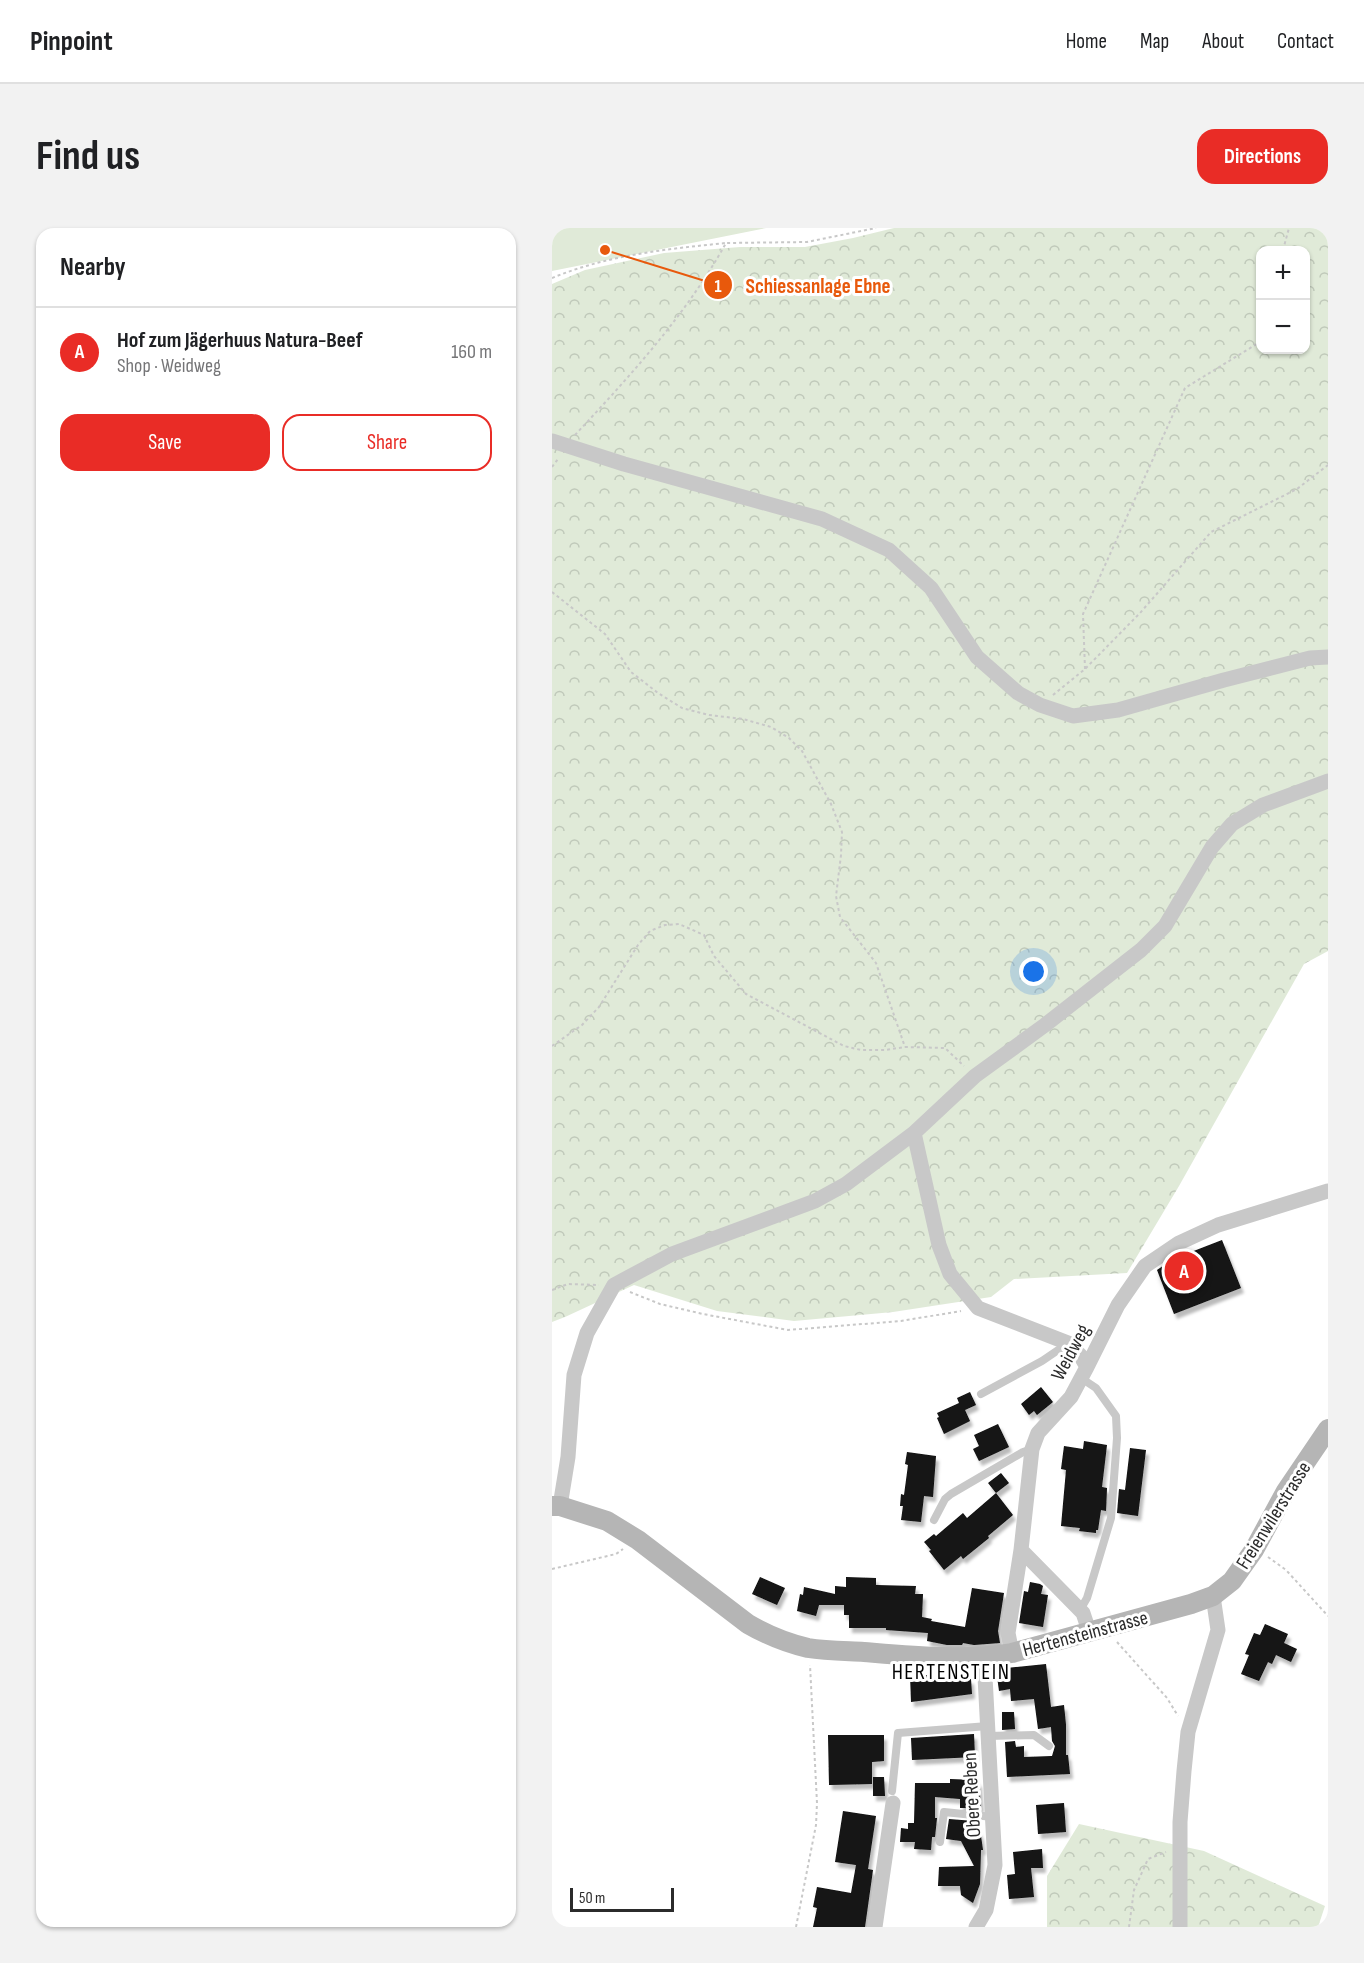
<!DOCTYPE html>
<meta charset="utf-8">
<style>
:root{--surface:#fff;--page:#f2f2f2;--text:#202124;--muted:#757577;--line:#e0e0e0;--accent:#e92c26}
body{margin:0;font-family:"Sofia Sans Condensed",sans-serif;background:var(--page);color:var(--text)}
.controls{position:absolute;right:18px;top:18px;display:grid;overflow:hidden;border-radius:12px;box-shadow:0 2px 4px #0004}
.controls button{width:54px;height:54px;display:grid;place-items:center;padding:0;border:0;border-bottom:2px solid var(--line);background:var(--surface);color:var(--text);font:30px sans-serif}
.scale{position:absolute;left:18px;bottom:15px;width:104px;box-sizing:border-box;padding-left:6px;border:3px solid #2b2b2b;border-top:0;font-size:16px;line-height:21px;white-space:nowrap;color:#2b2b2b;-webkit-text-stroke:4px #fff;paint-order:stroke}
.you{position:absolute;left:482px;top:744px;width:21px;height:21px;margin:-15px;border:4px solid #fff;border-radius:50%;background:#1a73e8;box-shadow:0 0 0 9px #1a73e833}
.badge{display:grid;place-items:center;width:39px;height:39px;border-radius:50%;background:var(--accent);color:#fff;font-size:20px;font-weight:700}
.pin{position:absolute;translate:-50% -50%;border:3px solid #fff;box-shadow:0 2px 6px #0006}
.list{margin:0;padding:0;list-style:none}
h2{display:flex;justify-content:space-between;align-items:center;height:78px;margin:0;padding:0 24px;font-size:26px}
h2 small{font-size:20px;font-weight:400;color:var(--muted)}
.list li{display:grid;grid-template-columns:39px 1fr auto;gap:18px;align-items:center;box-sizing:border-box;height:90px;padding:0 24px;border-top:2px solid var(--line)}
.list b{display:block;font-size:22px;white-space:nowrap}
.list p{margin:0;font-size:20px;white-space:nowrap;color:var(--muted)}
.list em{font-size:20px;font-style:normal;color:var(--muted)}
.actions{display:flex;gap:12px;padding:18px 24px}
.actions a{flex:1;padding:14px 0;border:2px solid var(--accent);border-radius:18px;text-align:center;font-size:21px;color:var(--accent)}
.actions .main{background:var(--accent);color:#fff}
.map{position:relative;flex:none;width:776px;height:1699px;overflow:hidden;border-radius:18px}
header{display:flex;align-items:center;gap:36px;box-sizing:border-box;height:84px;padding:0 30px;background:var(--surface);border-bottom:2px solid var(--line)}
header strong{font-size:28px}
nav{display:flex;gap:33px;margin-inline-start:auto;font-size:21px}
.intro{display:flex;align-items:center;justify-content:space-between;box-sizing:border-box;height:144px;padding:0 36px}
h1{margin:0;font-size:42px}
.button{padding:15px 27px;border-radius:18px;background:var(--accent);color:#fff;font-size:21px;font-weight:700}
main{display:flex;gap:36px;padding:0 36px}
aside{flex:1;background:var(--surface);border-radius:18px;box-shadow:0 2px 4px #0004}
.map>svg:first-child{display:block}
.grass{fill:#e0ead8}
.forest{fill:url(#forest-crowns);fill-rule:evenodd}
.building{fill:#121212;filter:url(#shadow)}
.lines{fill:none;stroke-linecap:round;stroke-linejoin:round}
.path{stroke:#c8c8c8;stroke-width:2;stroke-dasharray:3 3;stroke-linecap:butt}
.lane{stroke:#c8c8c8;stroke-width:8}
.street{stroke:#c8c8c8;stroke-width:15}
.secondary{stroke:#b5b5b5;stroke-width:20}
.labels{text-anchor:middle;stroke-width:6;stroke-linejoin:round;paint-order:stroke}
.street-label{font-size:20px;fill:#2b2b2b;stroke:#fff}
.quarter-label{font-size:22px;letter-spacing:1.5px;fill:#000;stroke:#fff}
.leader{fill:none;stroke:#e8590c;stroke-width:2}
.callout-dot{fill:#e8590c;stroke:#fff;stroke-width:2}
.mark-label{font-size:18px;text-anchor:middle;font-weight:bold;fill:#fff}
.callout-label{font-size:21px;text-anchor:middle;font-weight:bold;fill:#e8590c;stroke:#fff;stroke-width:6;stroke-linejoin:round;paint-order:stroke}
</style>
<header>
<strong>Pinpoint</strong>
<nav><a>Home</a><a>Map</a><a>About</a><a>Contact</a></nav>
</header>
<div class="intro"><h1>Find us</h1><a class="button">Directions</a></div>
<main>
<aside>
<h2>Nearby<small></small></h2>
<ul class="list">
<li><span class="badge">A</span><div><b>Hof zum Jägerhuus Natura-Beef</b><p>Shop · Weidweg</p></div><em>160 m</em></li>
</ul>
<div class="actions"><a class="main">Save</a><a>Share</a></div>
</aside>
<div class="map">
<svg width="776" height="1699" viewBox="0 0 776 1699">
<defs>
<pattern id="forest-crowns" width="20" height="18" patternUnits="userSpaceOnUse" patternTransform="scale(1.5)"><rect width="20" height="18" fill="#e0ead8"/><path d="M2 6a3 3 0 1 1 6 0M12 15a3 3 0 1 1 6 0" fill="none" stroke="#c0c9ba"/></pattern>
<filter id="shadow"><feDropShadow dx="3" dy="5" stdDeviation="1.5" flood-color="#0004"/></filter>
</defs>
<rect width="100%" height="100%" fill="#fff"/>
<path class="grass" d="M0 0H214L0 43Z"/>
<path class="forest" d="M342 0H776V723L752 736 627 958 575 1045 462 1051 439 1069 341 1084 242 1093 165 1083 82 1057 13 1089 0 1094V56L33 42 112 25 188 19H253L301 10ZM708 22H754V122H708Z
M527 1596 652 1623 773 1678 766 1699H495V1648Z"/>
<path class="building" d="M670 1012 689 1060 622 1086 605 1042 621 1031Z
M489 1159 501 1174 485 1187 482 1183 477 1187 469 1176Z
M418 1164 424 1177 413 1182 418 1193 392 1206 385 1190 387 1189 385 1185 407 1175 405 1170Z
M446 1196 457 1219 427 1233 421 1221 427 1218 422 1207Z
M532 1213 555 1217 550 1259 555 1260 554 1283 549 1282 546 1302H544V1305L527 1303 528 1300 509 1298 514 1242 509 1241 512 1218 531 1221Z
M578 1220 594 1222 586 1288 565 1285 567 1261 573 1262Z
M355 1224 384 1228 381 1269 372 1268 369 1294 349 1292 351 1278H348L349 1266 352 1267 356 1237 353 1236Z
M449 1245 457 1255 444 1265 436 1255Z
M444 1265 461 1287 436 1308 437 1310 411 1331 409 1328 392 1342 377 1323 379 1322 372 1314 382 1306 384 1308 411 1285 415 1290Z
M208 1349 233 1360 225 1377 200 1366Z
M294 1349 324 1350V1357L364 1358 363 1366H371L370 1389 380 1391 379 1393 413 1399 420 1360 452 1365 446 1403 448 1415 422 1417 411 1415 410 1417H395L375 1413 376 1405 334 1402V1400H297V1387H292V1377H267L264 1388 245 1383 248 1366 251 1367 252 1359 283 1366V1358L294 1359Z
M478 1354 488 1356 491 1358 489 1366 496 1367 491 1399 467 1395 472 1363 476 1364Z
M713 1396 736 1406 732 1415 745 1421 739 1434 724 1427 720 1436 716 1434 707 1453 689 1446 697 1427 693 1426 702 1405 708 1407Z
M494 1436 499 1479 512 1477 514 1497V1527H516L518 1546 455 1549 453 1514 463 1513 464 1519 472 1518V1529L500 1528 503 1518 500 1513 499 1499 486 1501 482 1471 459 1473 458 1461 447 1463 444 1441Z
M358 1447H382V1452L419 1451 420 1466 359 1474Z
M450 1484H462L463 1501 450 1502Z
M422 1506 423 1529 360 1532 359 1510Z
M276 1507H332V1533L320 1534V1556L277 1557Z
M321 1549H332L333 1568H321Z
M398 1551 424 1552 427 1555 429 1580H408V1571L383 1569V1590H385L383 1609H380L379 1622 362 1621 363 1614H348L349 1600 356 1601V1595H362L363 1555H398Z
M512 1575 514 1604 486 1606 484 1577Z
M291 1583 324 1588 316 1641 321 1642 313 1699H261L265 1680 261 1679 265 1659 299 1665 304 1637 283 1634Z
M397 1591 422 1593 429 1608 431 1622H429L428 1656 421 1675 409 1667 408 1658H386L387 1639 422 1638 409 1613 394 1611Z
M490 1621 491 1640H479L482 1669 457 1671 455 1647 463 1646 461 1624Z"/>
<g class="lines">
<path class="path" d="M731 22 737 0
M0 50C56 27 114 21 174 15
M23 207C78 148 134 87 174 15L255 14 324 0
M0 239 6 231
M0 364 53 406 79 444 106 465 130 480 157 487 191 491 219 499 237 510 250 523 279 576 290 604 289 627 284 668 288 689 324 735 353 819
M533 441 531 386 633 160 708 114
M501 467 533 441 588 385 659 304 745 261 776 237
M0 818 30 797 47 779 86 717 98 703 113 697 127 696 152 707 162 728 194 766 292 818 309 822H333L353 819 393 820 412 838
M0 1062 16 1056 47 1057
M78 1064 108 1076 151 1086 236 1102 349 1093 409 1083
M716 1329 734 1342 776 1388
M0 1341 64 1326 71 1321
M565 1414 615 1470 626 1488
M244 1699 264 1597 265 1575 258 1437
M577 1699 582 1662 596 1631 614 1624"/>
<path class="lane" d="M429 1166 490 1133 515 1116
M382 1292 393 1271 399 1266 471 1224 480 1221
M528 1382 535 1370 559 1290 565 1210 564 1188 544 1160 529 1150
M436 1508 482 1507 497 1518
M340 1563 346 1505 436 1498
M388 1614 392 1584 441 1589"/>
<path class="street" d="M0 213 72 236 270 291 337 322 379 360 425 429 466 465 488 477 521 488 566 482 672 452 758 430 776 429
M362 905 387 1017 398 1046 426 1080 516 1115 528 1127 535 1139
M8 1278 16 1229 22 1147 35 1105 62 1057 120 1026 263 973 294 956 362 905 423 848 493 797 589 722 613 698 660 619 680 596 711 577 776 553
M469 1322 531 1385 537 1403
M460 1425 456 1405 469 1322 480 1221 486 1205 519 1169 535 1139 566 1077 593 1038 627 1015 666 997 776 963
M323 1699 341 1575
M424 1699 434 1682 443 1637 432 1430
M628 1699V1594L632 1543 636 1504 666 1402 661 1368"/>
<path class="secondary" d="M0 1278H8L55 1293 86 1312 196 1396C215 1407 234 1415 256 1420 274 1423 294 1423 312 1424 361 1428 412 1433 460 1425L639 1376 661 1368 680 1353 702 1322 734 1263 776 1201"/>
</g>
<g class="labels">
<g class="street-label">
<text transform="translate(518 1124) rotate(-62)" y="7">Weidweg</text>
<text transform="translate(721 1287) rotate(-58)" y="7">Freienwilerstrasse</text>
<text transform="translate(533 1405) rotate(-15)" y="7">Hertensteinstrasse</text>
<text transform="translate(419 1567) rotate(-93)" y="7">Obere Reben</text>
</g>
<g class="quarter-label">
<text x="399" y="1451">HERTENSTEIN</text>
</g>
</g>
<path class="leader" d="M53 22L166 57"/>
<g class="callout-dot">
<circle cx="53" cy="22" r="6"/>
<circle cx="166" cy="57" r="15"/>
</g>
<g class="mark-label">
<text x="166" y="64">1</text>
</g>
<g class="callout-label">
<text x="266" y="65">Schiessanlage Ebne</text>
</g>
</svg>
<div class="controls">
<button>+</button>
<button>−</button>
</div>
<div class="scale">50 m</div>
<div class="you"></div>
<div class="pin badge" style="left:632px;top:1043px">A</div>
</div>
</main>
